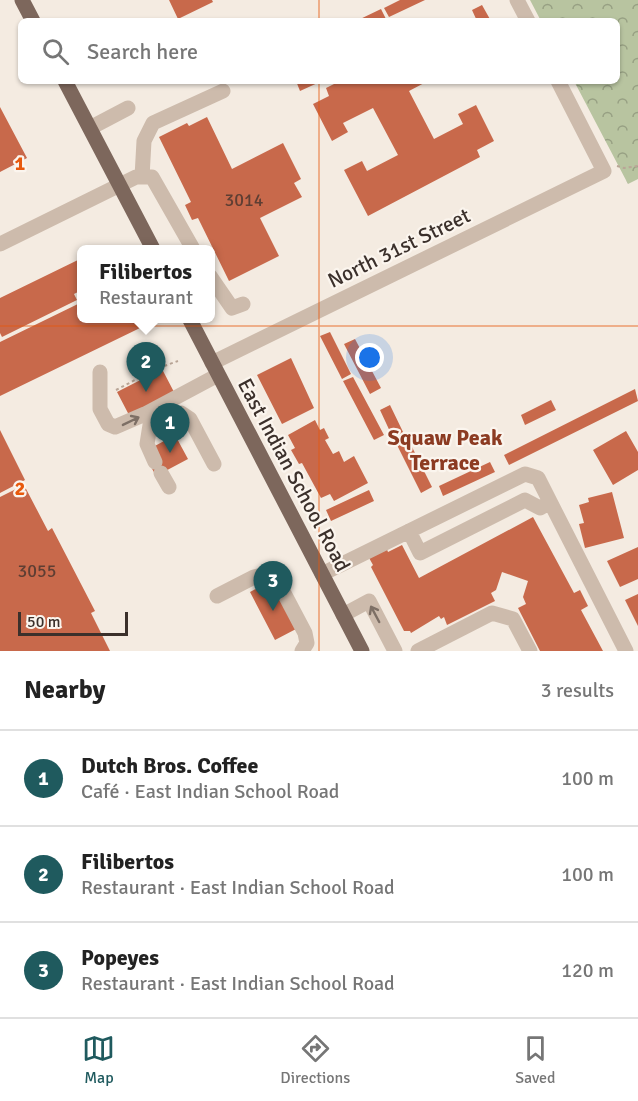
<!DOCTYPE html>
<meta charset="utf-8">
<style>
:root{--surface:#fff;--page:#f6f6f6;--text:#222;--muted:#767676;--line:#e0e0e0;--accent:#1f5a5e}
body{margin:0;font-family:Signika,sans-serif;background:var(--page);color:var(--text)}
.scale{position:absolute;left:18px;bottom:15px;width:110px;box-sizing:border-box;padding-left:6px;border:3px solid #3b302b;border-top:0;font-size:16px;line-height:21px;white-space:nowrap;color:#3b302b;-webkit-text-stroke:4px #fbf5ee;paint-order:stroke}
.you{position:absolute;left:370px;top:358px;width:21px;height:21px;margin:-15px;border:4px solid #fff;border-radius:50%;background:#1a73e8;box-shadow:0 0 0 9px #1a73e833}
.badge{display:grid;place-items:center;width:39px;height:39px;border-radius:50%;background:var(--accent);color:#fff;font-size:20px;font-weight:700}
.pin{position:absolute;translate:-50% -50px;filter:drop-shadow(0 2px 3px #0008)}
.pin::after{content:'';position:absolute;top:32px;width:21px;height:18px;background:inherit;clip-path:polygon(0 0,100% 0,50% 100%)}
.popup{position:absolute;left:77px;top:245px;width:138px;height:78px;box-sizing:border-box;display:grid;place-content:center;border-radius:9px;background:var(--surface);filter:drop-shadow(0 2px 4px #0005);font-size:20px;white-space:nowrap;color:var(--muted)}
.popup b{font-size:22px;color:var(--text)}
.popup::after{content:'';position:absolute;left:50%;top:100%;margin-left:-12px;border:12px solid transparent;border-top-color:var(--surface)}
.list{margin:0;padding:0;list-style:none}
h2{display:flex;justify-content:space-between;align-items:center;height:78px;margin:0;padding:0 24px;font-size:26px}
h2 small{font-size:20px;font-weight:400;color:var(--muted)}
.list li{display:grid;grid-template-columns:39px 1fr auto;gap:18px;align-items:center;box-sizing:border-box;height:96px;padding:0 24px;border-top:2px solid var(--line)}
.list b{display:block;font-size:22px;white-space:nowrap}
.list p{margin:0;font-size:20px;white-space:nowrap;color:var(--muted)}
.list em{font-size:20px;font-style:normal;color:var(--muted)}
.icon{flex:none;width:33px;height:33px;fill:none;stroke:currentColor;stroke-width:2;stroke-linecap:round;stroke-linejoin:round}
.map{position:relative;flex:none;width:638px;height:651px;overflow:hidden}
.search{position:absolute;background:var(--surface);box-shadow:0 2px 4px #0004;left:18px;right:18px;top:18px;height:66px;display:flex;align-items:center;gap:15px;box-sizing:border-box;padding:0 21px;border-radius:9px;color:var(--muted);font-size:22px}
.sheet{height:366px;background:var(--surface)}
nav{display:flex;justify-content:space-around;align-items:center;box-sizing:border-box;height:84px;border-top:2px solid var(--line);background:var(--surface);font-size:16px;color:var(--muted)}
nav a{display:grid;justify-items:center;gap:3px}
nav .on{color:var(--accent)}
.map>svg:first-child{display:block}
.forest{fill:url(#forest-crowns)}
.building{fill:#c8694b}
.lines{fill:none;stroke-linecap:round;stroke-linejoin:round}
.path{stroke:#b9a596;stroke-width:2;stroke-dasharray:3 3;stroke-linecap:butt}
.minor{stroke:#cdbbac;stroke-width:15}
.major{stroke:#7d675c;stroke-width:15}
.oneway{stroke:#7d6f65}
.grid{fill:none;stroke:#e8590c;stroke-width:1.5;stroke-opacity:0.55}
.labels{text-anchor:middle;stroke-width:4.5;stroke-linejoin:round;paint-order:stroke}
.number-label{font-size:18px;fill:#5e3e33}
.street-label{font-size:21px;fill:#3b302b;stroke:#fbf5ee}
.neighbourhood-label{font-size:22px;font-weight:bold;fill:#8c3b22;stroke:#fbf5ee}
.grid-label{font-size:20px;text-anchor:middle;font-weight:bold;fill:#e8590c;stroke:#fbf5ee;stroke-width:4.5;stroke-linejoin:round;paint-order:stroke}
</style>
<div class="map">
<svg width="638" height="651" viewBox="0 0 638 651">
<defs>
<pattern id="forest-crowns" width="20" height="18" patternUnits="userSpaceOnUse" patternTransform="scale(1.5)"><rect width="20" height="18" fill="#b8c4a0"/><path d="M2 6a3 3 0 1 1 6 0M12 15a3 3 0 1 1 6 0" fill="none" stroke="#97a083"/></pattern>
</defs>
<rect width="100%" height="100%" fill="#f4ebe1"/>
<path class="forest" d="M530 0H638V179L628 184 574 81H617V21H541Z"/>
<path class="building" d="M169 0H212L213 2 178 19Z
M400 0H425L389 17 384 8Z
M482 5 491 21H477L472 10Z
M381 9 386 19 382 21H356Z
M296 81H322L300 91Z
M340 81H428L409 91 434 139 463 124 458 114 476 105 494 141 477 150 480 157 368 216 344 170 362 161 367 171 398 155 373 108 343 123 348 132 332 141 313 104 329 96 326 88Z
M0 107 27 158 0 172Z
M207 117 232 169 283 143 301 179 294 183 302 197 260 218 279 256 229 281 198 218 192 220 185 205 191 202 159 137 187 123 189 126Z
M82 258V290L74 294 77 300 2 337 0 333V298Z
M82 302V318H135L140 328 0 396V342Z
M330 332 351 374 342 379 320 336Z
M355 339 381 388 370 394 344 344Z
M291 358 314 408 282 424 257 375Z
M162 369 174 392 129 415 117 392Z
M353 377 384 435 374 440 343 381Z
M635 389 638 401 509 465 504 455Z
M551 400 556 410 525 425 521 415Z
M390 405 404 434 393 438 380 410Z
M315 420 320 430 324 428 329 438 325 440 333 454 339 451 344 462 354 456 368 483 334 501 330 494 321 498 302 463 299 464 291 450 295 448 288 435Z
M0 430 25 480 0 493Z
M626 431 638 452V470L613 485 593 450Z
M175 435 188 459 156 476 150 465 153 447Z
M408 439 432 487 421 493 397 445Z
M490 462 495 472 443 496 439 486Z
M24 485 48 531 52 528 95 611 91 613 110 651H0V497Z
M369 490 374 501 331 521 326 510Z
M612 492 624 538 585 548 579 524 584 523 579 505 589 502 588 498Z
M533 517 574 593 580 590 588 606 581 610 603 651H540L518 608 526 604 523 597 528 581 502 572 496 590 491 593 495 601 447 625 444 617 441 619 439 616 411 633 410 631H404L371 567 373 565 368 556 386 547 388 552 402 545 419 578Z
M638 547V579L620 587 607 561Z
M271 581 296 629 275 640 250 592Z
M638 594V626L625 600Z"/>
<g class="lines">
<path class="path" d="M617 166 624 168 638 166
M116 390 156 369 178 361"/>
<path class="minor" d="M517 0 528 21
M90 128 128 108
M142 177 144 141 153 123 223 91
M0 244 136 177H152L193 249
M210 276 232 308 243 304
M212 363 604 171 558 81
M100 372V409L108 424 115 427 145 414 218 375
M155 462 147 444 150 425 165 415 181 413 190 419 214 464
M161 473 169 487
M409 531 420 553 525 500 540 508 550 502
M322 574 525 474 538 478 626 651
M217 596 254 577 270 573 276 578 305 633 307 643 302 651
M343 615 369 601 395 651
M418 651 492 613 513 619 530 651"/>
<path class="major" d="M22 0 33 21
M65 81 153 249
M189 318 362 651"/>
</g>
<defs><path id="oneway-shaft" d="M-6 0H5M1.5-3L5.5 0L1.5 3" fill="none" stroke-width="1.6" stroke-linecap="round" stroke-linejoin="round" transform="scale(1.5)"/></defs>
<g class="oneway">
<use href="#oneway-shaft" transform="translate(131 421) rotate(-26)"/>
<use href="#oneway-shaft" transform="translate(375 614) rotate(-118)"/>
</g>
<path class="grid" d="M319 0V21M319 81V651M0 326H638"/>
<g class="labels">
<g class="number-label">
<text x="244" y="206">3014</text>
<text x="37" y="577">3055</text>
</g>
<g class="street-label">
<text transform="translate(399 248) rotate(-26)" y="7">North 31st Street</text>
<text transform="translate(294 475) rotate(62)" y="7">East Indian School Road</text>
</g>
<g class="neighbourhood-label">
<text x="445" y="445">Squaw Peak<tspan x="445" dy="25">Terrace</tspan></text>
</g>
</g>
<g class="grid-label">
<text x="20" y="170">1</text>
<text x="20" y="495">2</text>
</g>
</svg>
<div class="scale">50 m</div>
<div class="you"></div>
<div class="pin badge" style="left:170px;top:453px">1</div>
<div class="pin badge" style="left:146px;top:392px">2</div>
<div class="popup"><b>Filibertos</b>Restaurant</div>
<div class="pin badge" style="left:273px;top:611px">3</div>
<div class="search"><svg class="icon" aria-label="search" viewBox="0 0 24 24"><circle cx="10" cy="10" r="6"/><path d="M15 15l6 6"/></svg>Search here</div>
</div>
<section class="sheet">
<h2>Nearby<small>3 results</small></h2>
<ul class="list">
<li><span class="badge">1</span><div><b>Dutch Bros. Coffee</b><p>Café · East Indian School Road</p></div><em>100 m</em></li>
<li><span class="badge">2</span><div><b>Filibertos</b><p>Restaurant · East Indian School Road</p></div><em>100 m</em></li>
<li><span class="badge">3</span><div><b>Popeyes</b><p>Restaurant · East Indian School Road</p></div><em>120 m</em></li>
</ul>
</section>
<nav>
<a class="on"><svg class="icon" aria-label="map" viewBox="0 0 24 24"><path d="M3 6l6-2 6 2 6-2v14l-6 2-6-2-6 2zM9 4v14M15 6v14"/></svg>Map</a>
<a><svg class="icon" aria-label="directions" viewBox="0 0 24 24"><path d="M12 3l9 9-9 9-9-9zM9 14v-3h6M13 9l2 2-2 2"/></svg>Directions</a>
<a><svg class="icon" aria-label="saved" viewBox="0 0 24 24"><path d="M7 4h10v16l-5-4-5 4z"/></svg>Saved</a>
</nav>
